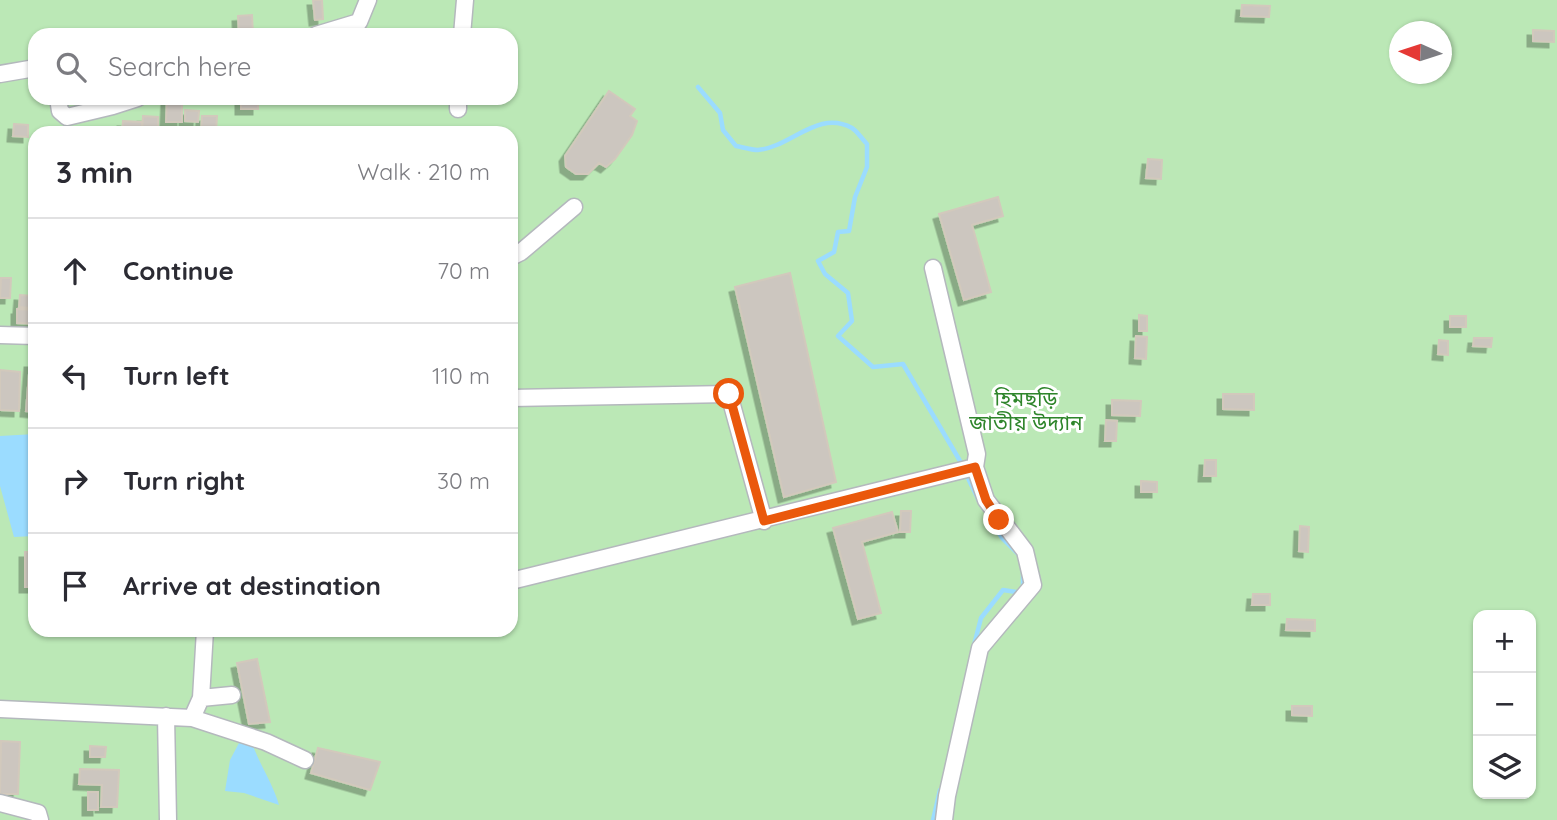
<!DOCTYPE html>
<meta charset="utf-8">
<style>
:root{--surface:#fff;--page:#f2f2f3;--text:#2b2b33;--muted:#7c7c81;--line:#e1e1e2}
body{margin:0;font-family:Quicksand,"Noto Sans Bengali",sans-serif;background:var(--page);color:var(--text)}
.controls{position:absolute;right:21px;bottom:21px;display:grid;overflow:hidden;border-radius:14px;box-shadow:0 2px 5px #0004}
.controls button{width:63px;height:63px;display:grid;place-items:center;padding:0;border:0;border-bottom:2px solid var(--line);background:var(--surface);color:var(--text);font:35px sans-serif}
.compass{position:absolute;left:1389px;top:21px;width:63px;height:63px;border-radius:50%;background:var(--surface);box-shadow:0 2px 5px #0004;rotate:273deg}
.stop{position:absolute;width:21px;height:21px;margin:-16px;border:5px solid #ea580c;border-radius:50%;background:#fff}
.stop.end{background:#ea580c;border-color:#fff;box-shadow:0 2px 7px #0008}
.list{margin:0;padding:0;list-style:none}
h2{display:flex;justify-content:space-between;align-items:center;height:91px;margin:0;padding:0 28px;font-size:30px}
h2 small{font-size:23px;font-weight:400;color:var(--muted)}
.list li{display:grid;grid-template-columns:46px 1fr auto;gap:21px;align-items:center;box-sizing:border-box;height:105px;padding:0 28px;border-top:2px solid var(--line)}
.list b{display:block;font-size:26px;white-space:nowrap}
.list em{font-size:23px;font-style:normal;color:var(--muted)}
.icon{flex:none;width:38px;height:38px;fill:none;stroke:currentColor;stroke-width:2;stroke-linecap:round;stroke-linejoin:round}
.map{position:relative;flex:none;width:1557px;height:820px;overflow:hidden}
.search{position:absolute;background:var(--surface);box-shadow:0 2px 5px #0004;left:28px;top:28px;width:490px;height:77px;display:flex;align-items:center;gap:18px;box-sizing:border-box;padding:0 24px;border-radius:21px;color:var(--muted);font-size:26px}
.panel{position:absolute;background:var(--surface);box-shadow:0 2px 5px #0004;left:28px;top:126px;width:490px;height:511px;border-radius:21px}
.map>svg:first-child{display:block}
.green{fill:#bbe8b6;fill-rule:evenodd}
.water{fill:#9bdcff}
.lines{fill:none;stroke-linecap:round;stroke-linejoin:round}
.stream{stroke:#9bdcff;stroke-width:4.5}
.building{fill:#ccc6bf;stroke:#d2c9bc;stroke-width:2;filter:url(#shadow)}
.minor-casing{stroke:#b4b8bd;stroke-width:19}
.minor{stroke:#fff;stroke-width:16}
.route{stroke:#ea580c;stroke-width:9}
.labels{text-anchor:middle;stroke-width:6;stroke-linejoin:round;paint-order:stroke}
.park-label{font-size:21px;fill:#2e852b;stroke:#fff}
</style>
<div class="map">
<svg width="1557" height="820" viewBox="0 0 1557 820">
<defs>
<filter id="shadow"><feDropShadow dx="-5.5" dy="5.5" stdDeviation="0" flood-color="#0004"/></filter>
</defs>
<rect width="100%" height="100%" fill="#ede8de"/>
<path class="green" d="M0 0H1557V820H0ZM1400 32H1442V74H1400ZM35 35H511V98H35ZM35 133H511V630H35ZM1478 615H1531V794H1478Z"/>
<path class="water" d="M35 434V536L14 537 0 486V436Z
M239 743 253 746C261 767 273 784 279 805L244 793 225 791 230 760Z"/>
<g class="lines">
<path class="stream" d="M698 87 720 113 723 130 736 146C742 147 751 150 758 150 791 147 818 109 852 128 857 131 862 139 867 144V167L855 197 849 231 838 232 834 252 818 261 825 274 848 293 852 321 838 336 873 367 903 364 963 466
M966 474 979 501
M987 514 1002 538 1018 554
M974 645 981 618 1003 590 1023 593V570
M933 820 940 790"/>
</g>
<path class="building" d="M313 0H322L323 19 315 20Z
M1242 5 1270 6 1269 17 1241 16Z
M252 15 253 35H239L238 16Z
M1533 30 1554 31V42L1533 41Z
M609 91 635 109 630 116 637 121 632 135 615 159 606 167 599 163 588 174H576L566 167 565 156Z
M167 98H182V122H166Z
M241 98H258V109H241Z
M185 110 199 111 198 122 185 121Z
M143 116 158 117V132L142 131Z
M202 116H217L216 132H201Z
M123 121 142 122V133H122Z
M14 124 28 125V137L13 136Z
M1148 159 1162 160 1161 179 1146 178Z
M998 197 1003 216 972 225 991 292 964 300 939 214Z
M790 273 836 482 784 497 735 287Z
M1 278H11L10 298H0Z
M20 295 32 296 31 308 19 307Z
M17 309 35 310V324L17 323Z
M1139 315 1147 316V331H1139Z
M1450 316H1466V327H1450Z
M1136 336 1147 337 1146 359 1135 358Z
M1474 338H1492L1491 347 1473 346Z
M1439 340 1448 341V355L1438 354Z
M30 362H35V412L26 411Z
M0 370 20 372 19 411 0 410Z
M1223 394H1254V410L1223 409Z
M1112 400 1141 401 1140 416 1112 415Z
M1106 420 1117 421 1116 441H1105Z
M1205 460H1216V476H1204Z
M1141 481 1157 482V492H1141Z
M901 511H911L910 532H900Z
M892 512 898 532 862 542 881 613 858 619 833 528Z
M1300 526 1309 527 1308 552 1299 551Z
M25 552H35V587H25Z
M1253 594H1270V605H1252Z
M1287 619 1315 620V631L1286 630Z
M257 659 270 722 249 724 237 663Z
M1292 706H1312V716L1292 715Z
M1 741 20 742 18 794H0Z
M90 746 106 747 105 757H90Z
M318 748 380 762 370 790 311 773Z
M80 769 119 770 117 807H101L102 785 79 784Z
M88 792H98V810H88Z"/>
<g class="lines">
<defs>
<path id="minor" d="M316 35 359 22 368 0
M462 35 465 0
M0 74 35 68
M58 98 60 111 67 117 113 106 138 98
M458 109V98
M511 257 521 252 574 207
M933 268 977 454 975 467 986 500 1025 551 1033 585 980 648 947 796 944 820
M0 335 35 336
M511 398 729 394 764 521
M511 581 975 467
M201 698 232 695
M0 709 192 718 266 742 305 760
M166 716 168 820
M192 718 201 698 205 630
M0 803 38 813 40 820"/>
</defs>
<use href="#minor" class="minor-casing"/>
<use href="#minor" class="minor"/>
</g>
<g class="lines">
<path class="route" d="M729 394 764 521 975 467 986 500 999 520"/>
</g>
<g class="labels">
<g class="park-label">
<text x="1026" y="406">হিমছড়ি<tspan x="1026" dy="24">জাতীয় উদ্যান</tspan></text>
</g>
</g>
</svg>
<div class="controls">
<button>+</button>
<button>−</button>
<button><svg class="icon" aria-label="layers" viewBox="0 0 24 24"><path d="M12 4l9 5-9 5-9-5zM3 14l9 5 9-5"/></svg></button>
</div>
<svg class="compass" viewBox="-18 -18 36 36"><path d="M0-13l5 13h-10z" fill="#e53935"/><path d="M0 13l5-13h-10z" fill="#7c7c81"/></svg>
<div class="stop" style="left:729px;top:394px"></div>
<div class="stop end" style="left:999px;top:520px"></div>
<div class="search"><svg class="icon" aria-label="search" viewBox="0 0 24 24"><circle cx="10" cy="10" r="6"/><path d="M15 15l6 6"/></svg>Search here</div>
<section class="panel">
<h2>3 min<small>Walk · 210 m</small></h2>
<ul class="list">
<li><svg class="icon" aria-label="ahead" viewBox="0 0 24 24"><path d="M12 20V5M6 11l6-6 6 6"/></svg><div><b>Continue</b></div><em>70 m</em></li>
<li><svg class="icon" aria-label="left" viewBox="0 0 24 24"><path d="M17 20v-9H6M10 6l-5 5 5 5"/></svg><div><b>Turn left</b></div><em>110 m</em></li>
<li><svg class="icon" aria-label="right" viewBox="0 0 24 24"><path d="M7 20v-9h11M14 6l5 5-5 5"/></svg><div><b>Turn right</b></div><em>30 m</em></li>
<li><svg class="icon" aria-label="arrive" viewBox="0 0 24 24"><path d="M6 21V4h12l-3 4 3 4H6"/></svg><div><b>Arrive at destination</b></div></li>
</ul>
</section>
</div>
